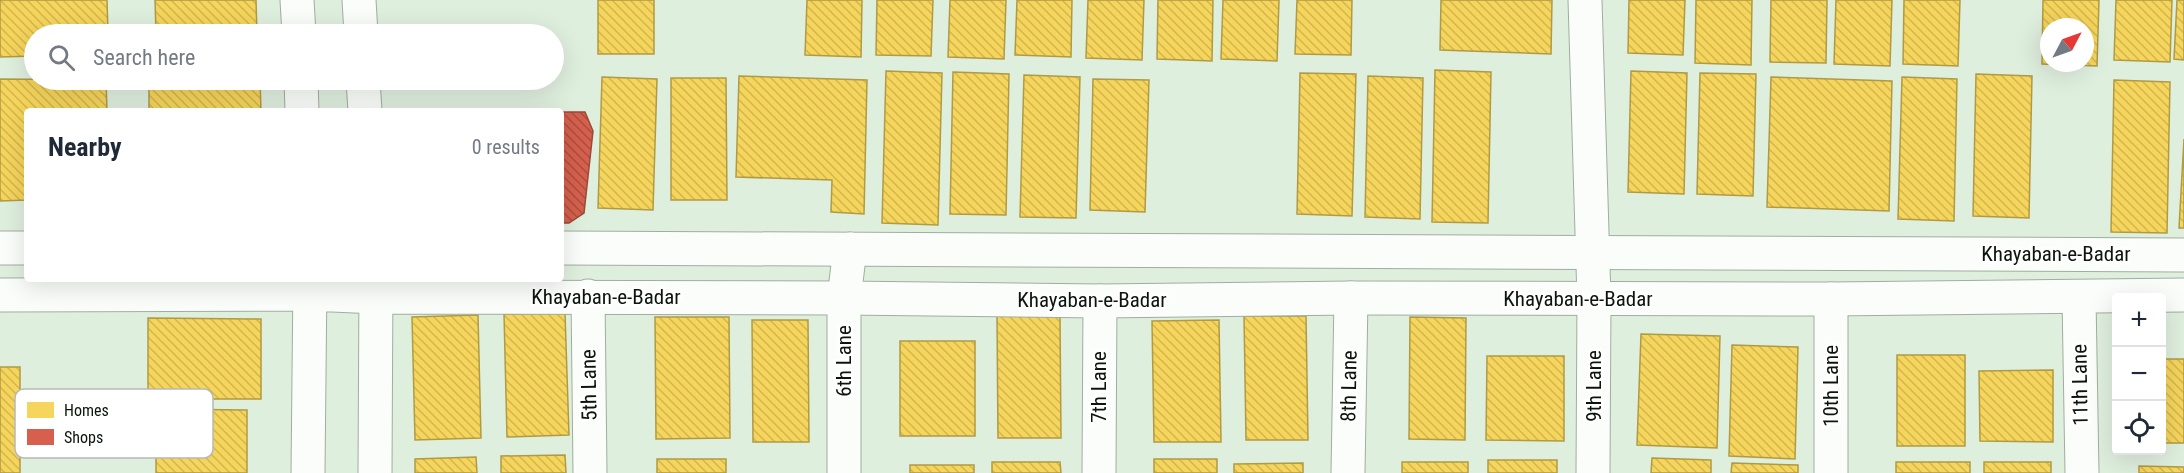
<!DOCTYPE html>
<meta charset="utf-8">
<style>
:root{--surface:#fff;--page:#f2f2f3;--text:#1f2937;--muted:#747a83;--line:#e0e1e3}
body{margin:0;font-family:"Roboto Condensed",sans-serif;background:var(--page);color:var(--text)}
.controls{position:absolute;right:18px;bottom:18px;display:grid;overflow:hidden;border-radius:6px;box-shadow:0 6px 24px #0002}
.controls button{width:54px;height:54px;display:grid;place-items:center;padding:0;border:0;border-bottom:2px solid var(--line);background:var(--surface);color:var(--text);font:30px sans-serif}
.compass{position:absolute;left:2040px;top:18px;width:54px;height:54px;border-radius:50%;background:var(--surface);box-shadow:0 6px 24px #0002;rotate:49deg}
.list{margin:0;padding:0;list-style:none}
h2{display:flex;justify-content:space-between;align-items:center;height:78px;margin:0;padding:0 24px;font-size:26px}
h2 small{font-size:20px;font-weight:400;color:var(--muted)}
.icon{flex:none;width:33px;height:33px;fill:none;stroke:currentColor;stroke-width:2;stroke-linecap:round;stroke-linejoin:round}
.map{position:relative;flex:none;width:2184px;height:473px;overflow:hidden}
.search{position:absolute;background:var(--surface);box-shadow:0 6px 24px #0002;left:24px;top:24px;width:540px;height:66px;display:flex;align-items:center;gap:15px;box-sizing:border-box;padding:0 21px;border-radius:33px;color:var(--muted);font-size:22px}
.panel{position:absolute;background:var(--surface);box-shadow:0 6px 24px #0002;left:24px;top:108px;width:540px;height:174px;border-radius:6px}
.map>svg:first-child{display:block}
.homes{fill:url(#homes-back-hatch);stroke:#b09b44;stroke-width:1.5;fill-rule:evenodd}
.shops{fill:url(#shops-back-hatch);stroke:#994a39;stroke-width:1.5}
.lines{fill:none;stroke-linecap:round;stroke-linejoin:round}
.minor-casing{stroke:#a1ada0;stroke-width:35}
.major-casing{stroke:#a1ada0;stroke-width:35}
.minor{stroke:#fafdfa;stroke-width:33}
.major{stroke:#fafdfa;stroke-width:33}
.labels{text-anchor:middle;stroke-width:6;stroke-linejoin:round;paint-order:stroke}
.street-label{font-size:21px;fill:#0b150b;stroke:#fff}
.key{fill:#fff;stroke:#b6b9b6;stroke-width:1.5}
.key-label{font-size:16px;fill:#0b150b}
</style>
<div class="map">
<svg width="2184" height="473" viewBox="0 0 2184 473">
<defs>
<pattern id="homes-back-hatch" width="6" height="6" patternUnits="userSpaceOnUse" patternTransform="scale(1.5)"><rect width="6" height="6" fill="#f6d55c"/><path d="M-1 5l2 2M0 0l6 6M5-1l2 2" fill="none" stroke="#d2b64f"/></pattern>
<pattern id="shops-back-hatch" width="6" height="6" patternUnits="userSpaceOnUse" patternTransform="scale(1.5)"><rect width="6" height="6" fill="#d6604d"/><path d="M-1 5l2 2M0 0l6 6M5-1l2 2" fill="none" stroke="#ac4e3e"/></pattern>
</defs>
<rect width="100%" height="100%" fill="#dfefde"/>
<path class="homes" d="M0 0H107L108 34H34V56L0 57Z
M155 0H256L257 34H156Z
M598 0H654V54H598Z
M807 0H862L861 57 805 55Z
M877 0H933L931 56 876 55Z
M950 0H1006L1004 59 948 57Z
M1017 0H1072L1071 57 1015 55Z
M1088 0H1144L1142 60 1086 58Z
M1158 0H1213L1212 61 1157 59Z
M1223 0H1279L1277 61 1221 59Z
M1297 0H1352L1351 55 1295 54Z
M1441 0H1552L1551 54 1440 50Z
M1629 0H1685L1683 55 1628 53Z
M1696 0H1752L1751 65 1695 63Z
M1771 0H1827L1826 63 1770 62Z
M1836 0H1892L1890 66 1834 64Z
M1904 0H1960L1958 66 1903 64Z
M2043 0H2099L2097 66 2042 64ZM2049 27H2085V63H2049Z
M2116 0H2172L2170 62 2114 60Z
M2177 0H2184V60L2174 59Z
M1435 70 1491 72 1488 223 1432 222Z
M886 71 942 73 938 225 882 223Z
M1631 71 1687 73 1684 194 1628 192Z
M953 72 1009 74 1006 215 950 214Z
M1300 73 1356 74 1352 216 1297 214Z
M1700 73 1756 74 1753 196 1697 194Z
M1976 74 2032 76 2029 218 1973 216Z
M1024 75 1080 77 1076 218 1020 217Z
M739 76 867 80 864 214 831 212 832 180 736 177Z
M1368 76 1423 78 1420 219 1365 217Z
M602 77 657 79 653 210 598 208Z
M1771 77 1892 81 1889 211 1767 207Z
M1902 77 1957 79 1954 221 1898 219Z
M671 78H726L727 200H671Z
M0 79 106 80 107 111H27V200L0 201Z
M1093 79 1149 80 1145 212 1090 210Z
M149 80H260L261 111H149Z
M2114 80 2170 82 2167 233 2111 232Z
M2184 139V228H2179Z
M565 313 569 435 507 437 504 314Z
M478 315 481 438 415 440 412 317Z
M997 316H1060L1061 438H998Z
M1244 316H1306L1308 440H1246Z
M655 317H729L730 438 656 439Z
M1410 317 1466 318 1465 440 1409 439Z
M148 318 261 319V399H148Z
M752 320H808L809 442H753Z
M1219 320 1221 442H1154L1152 321Z
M1641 334 1720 336 1717 448 1637 445Z
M900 341H975V436H900Z
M1732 345 1798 347 1795 459 1729 456Z
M1897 355H1965V446H1897Z
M1487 356H1564V441L1486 440Z
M2162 359H2184V443H2162Z
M0 367H20V473H0Z
M2053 370V442L1980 441 1979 371Z
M156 409 247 410V473H156Z
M565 455 566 473H501V456Z
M476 457 477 473H415V459Z
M1652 458 1711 460V473H1651Z
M657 459H726V473H657Z
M1154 459H1217V473H1154Z
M1488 460H1557V473H1488Z
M992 462H1060L1061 473H992Z
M1402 462H1468V473H1402Z
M1896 462H1970V473H1896Z
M1984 462H2051V473H1984Z
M1303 463V473H1234V464Z
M1732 463 1798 465V473H1731Z
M910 465H974V473H910Z
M2139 466 2184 467V473H2139Z"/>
<path class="shops" d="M435 109 527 111H432Z
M561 112H585L593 131 584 213 569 223H561Z"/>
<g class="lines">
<defs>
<path id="minor" d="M1585 0 1594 299 1593 473
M588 296 590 473
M2079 297 2082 473
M844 473V298L850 249
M1099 473 1100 301
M1348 473 1351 298
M1831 473V299"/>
<path id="major" d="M297 0 299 34
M359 0 361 34
M301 80 302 111
M363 80 365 111
M0 248H27
M561 248 2184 255
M0 295 310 294 377 297 844 298 1100 301 1351 298 1831 299 2184 295
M308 473 310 279
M375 473 376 279"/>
</defs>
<use href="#minor" class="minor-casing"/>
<use href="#major" class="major-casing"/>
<use href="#minor" class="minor"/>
<use href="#major" class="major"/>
</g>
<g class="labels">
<g class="street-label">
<text x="2056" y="261">Khayaban-e-Badar</text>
<text x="606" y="304">Khayaban-e-Badar</text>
<text x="1578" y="306">Khayaban-e-Badar</text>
<text x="1092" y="307">Khayaban-e-Badar</text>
<text transform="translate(844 361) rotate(-90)" y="7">6th Lane</text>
<text transform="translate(589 385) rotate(-91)" y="7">5th Lane</text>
<text transform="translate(2080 385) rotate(-91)" y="7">11th Lane</text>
<text transform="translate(1349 386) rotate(-89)" y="7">8th Lane</text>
<text transform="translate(1594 386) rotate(-90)" y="7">9th Lane</text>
<text transform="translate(1831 386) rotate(-90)" y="7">10th Lane</text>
<text transform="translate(1099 387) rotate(-90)" y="7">7th Lane</text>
</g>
</g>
<rect x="15" y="389" width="198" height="69" rx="9" class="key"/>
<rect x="27" y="402" width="27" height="16" fill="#f6d55c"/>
<rect x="27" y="429" width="27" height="16" fill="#d6604d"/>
<g class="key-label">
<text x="64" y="416">Homes</text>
<text x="64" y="443">Shops</text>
</g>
</svg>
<div class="controls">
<button>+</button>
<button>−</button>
<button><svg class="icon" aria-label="locate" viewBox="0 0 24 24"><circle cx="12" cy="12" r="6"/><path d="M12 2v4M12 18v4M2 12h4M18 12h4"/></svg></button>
</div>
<svg class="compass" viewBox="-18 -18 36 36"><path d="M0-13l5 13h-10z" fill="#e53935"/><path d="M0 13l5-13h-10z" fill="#747a83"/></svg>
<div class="search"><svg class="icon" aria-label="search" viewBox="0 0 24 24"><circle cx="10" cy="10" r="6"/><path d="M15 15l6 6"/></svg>Search here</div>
<section class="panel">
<h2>Nearby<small>0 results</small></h2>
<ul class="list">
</ul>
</section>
</div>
